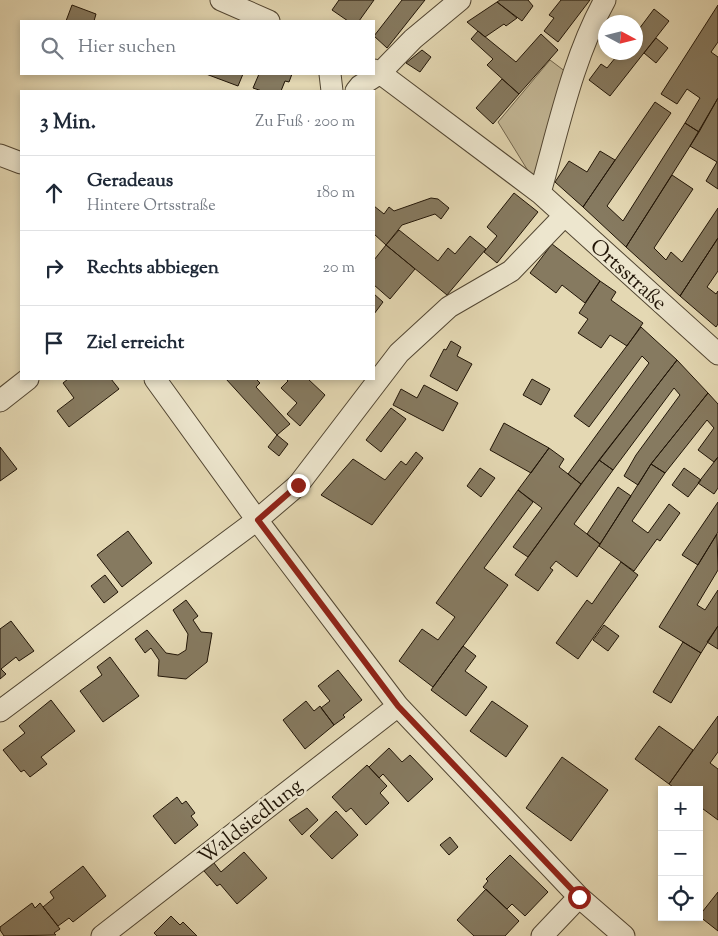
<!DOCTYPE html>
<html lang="de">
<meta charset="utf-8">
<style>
:root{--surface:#fff;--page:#f2f2f3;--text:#1f2937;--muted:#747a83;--line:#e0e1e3}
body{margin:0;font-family:"Sorts Mill Goudy",serif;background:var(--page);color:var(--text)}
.controls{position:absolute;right:15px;bottom:15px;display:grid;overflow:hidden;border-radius:0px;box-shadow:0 2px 8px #0003}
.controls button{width:45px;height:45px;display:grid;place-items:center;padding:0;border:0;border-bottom:1px solid var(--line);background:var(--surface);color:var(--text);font:25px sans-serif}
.compass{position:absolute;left:598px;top:15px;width:45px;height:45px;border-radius:50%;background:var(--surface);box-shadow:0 2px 8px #0003;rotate:97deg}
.stop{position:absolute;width:15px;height:15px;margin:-11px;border:4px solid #8f2418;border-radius:50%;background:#fff}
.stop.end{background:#8f2418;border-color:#fff;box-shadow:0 1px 5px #0008}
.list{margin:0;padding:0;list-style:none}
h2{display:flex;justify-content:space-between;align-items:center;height:65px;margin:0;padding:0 20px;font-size:21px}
h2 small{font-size:16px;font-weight:400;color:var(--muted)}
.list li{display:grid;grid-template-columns:32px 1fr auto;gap:15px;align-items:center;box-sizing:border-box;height:75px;padding:0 20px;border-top:1px solid var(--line)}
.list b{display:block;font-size:19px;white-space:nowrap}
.list p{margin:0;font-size:16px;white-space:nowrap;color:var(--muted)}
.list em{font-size:16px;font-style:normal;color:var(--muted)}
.icon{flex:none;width:28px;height:28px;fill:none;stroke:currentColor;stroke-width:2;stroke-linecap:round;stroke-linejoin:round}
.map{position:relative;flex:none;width:718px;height:936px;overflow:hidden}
.search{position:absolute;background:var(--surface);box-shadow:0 2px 8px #0003;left:20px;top:20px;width:355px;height:55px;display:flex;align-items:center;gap:12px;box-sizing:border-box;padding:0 18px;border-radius:0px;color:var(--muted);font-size:19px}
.panel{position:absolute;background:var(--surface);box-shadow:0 2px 8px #0003;left:20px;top:90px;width:355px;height:290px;border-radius:0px}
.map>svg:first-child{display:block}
.green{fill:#c3b796;stroke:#72664e}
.building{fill:#867a60;stroke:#211507}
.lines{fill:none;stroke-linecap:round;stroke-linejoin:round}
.minor-casing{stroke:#524632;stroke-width:23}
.minor{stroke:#ede6ce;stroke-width:21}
.route{stroke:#8f2418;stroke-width:6}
.labels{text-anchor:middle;stroke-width:5;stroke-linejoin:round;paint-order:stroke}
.street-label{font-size:21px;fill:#211507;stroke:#ede6ce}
</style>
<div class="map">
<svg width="718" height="936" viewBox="0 0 718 936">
<rect width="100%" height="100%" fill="#e4d8b3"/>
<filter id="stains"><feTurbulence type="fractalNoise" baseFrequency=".004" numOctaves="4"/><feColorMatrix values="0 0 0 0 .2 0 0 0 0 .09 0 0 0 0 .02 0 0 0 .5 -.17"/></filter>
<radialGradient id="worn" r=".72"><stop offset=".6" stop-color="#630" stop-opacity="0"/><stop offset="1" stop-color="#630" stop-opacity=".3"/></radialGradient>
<path class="green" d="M550 60 566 72 537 175 530 174 498 122Z"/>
<path class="building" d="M339 0H374L359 21H348L332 10Z
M402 0H425L387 48 374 36Z
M500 0H528L533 6 522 21 497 2Z
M561 0H590L558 42 544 31 554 18 549 15Z
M497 2 517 18 506 26 504 24 485 37 467 22Z
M72 5 96 14 94 21H66Z
M718 5V42L711 52 718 57V98L699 132 685 123 700 98 687 89 677 104 661 94Z
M654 9 669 21 610 96 589 80 601 64 607 68 620 52H636V33Z
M478 31 516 62 541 34 558 50 519 94 487 65 493 59 471 39Z
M656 38 668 48 656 63 644 53Z
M422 50 431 57 420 72 406 63Z
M206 74H243L238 86Z
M259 74H292L289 82 285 81 281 91H262L253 88Z
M502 79 519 94 493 124 476 108Z
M718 98V189L706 181 717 162 690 146Z
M655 102 671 113 607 206 623 221 685 123 699 132 626 247 583 207Z
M600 151 615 160 583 207 555 182 569 161 587 172Z
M672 175 693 189 654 248 666 260 671 252 682 262 718 208V238L680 296 626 247Z
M514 193 538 212 497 263 484 252 497 236 487 227Z
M431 198 438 199 449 208 441 219 435 214 402 225 386 245 374 234V206L384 214 389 207 394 211Z
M399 230 438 261 448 248 455 254 470 236 486 249 447 295 386 245Z
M718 238V271L707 287 716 294 718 291V324L716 327 680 296Z
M552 244 600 281 585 303 562 285 556 293 530 273Z
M386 245 415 269 390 299 374 285V260Z
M600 281 616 292 611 300 643 323 627 346 610 335 601 348 578 333 588 319 579 313Z
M374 294 383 302 374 314Z
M641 327 677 360 581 484 568 474 649 363 642 356 589 427 574 416Z
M451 341 461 347 457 356 472 364 457 391 430 376 444 349 446 350Z
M677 360 708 393 651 464 638 485 624 476 636 455 680 395 674 388 613 470 599 460Z
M68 379H111L119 389 69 427 57 411 74 398 63 383Z
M226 379H256L260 383 256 387 290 424 277 435Z
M286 379H308L325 395 300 426 287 414 297 403 281 388 288 381Z
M532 379 550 389 541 405 523 395Z
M424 385 458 403 443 431 393 405 401 389 417 398Z
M708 393 718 404V457L714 462 698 450 714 428 707 420 665 473 651 464Z
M391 408 406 419 381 452 366 440Z
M504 423 549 448 531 473 490 450Z
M277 435 288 444 279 456 268 447Z
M0 447 17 469 0 481Z
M549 448 564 459 559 467 581 484 528 557 513 547 542 508 518 490Z
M416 452 423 458 372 525 321 495 353 459 385 480 401 461 406 465Z
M718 457V488L714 494 698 483Z
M599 460 613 470 574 524 600 544 577 577 556 561 550 568 553 570 538 591 515 575Z
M651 464 665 473 632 521 648 533 669 504 680 513 660 541 657 539 634 571 599 546Z
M480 468 495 478 481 497 467 486Z
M684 468 701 480 688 497 672 485Z
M618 487 631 496 600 544 587 534Z
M518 490 533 502 484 568 508 585 433 687 399 661 422 629 438 640 455 617 436 603Z
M718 502V532L698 565 682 555Z
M128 531 152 563 122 587 97 555Z
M717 534 718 570 697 605 705 610 718 590V626L701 653 659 627Z
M621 562 638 575 578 659 556 643 587 600 592 604Z
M105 575 118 592 104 603 91 586Z
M186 600 198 616 193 620 201 632 212 633 207 662 186 679 158 676 159 660 151 648 145 653 135 639 147 630 166 653 178 655 186 650 188 634 173 610Z
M11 621 34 651 19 661 16 657 1 669 6 674 0 679V629Z
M604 625 619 636 608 651 593 640Z
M718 626V649L707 642Z
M683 642 701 653 671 703 653 692Z
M463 646 476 656 465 671 487 687 466 716 431 690Z
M110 657 139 696 103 722 80 691 102 675 97 667Z
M338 670 362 700 343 715 345 717 334 725 321 708 330 701 318 686Z
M51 700 75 731 41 757 47 764 30 777 24 770 21 772 3 750 25 733 19 726Z
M306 701 314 711 320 706 334 725 305 749 283 720Z
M492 701 528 726 506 757 470 731Z
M718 716V752L710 763 718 769V820L699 806V790H677L669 784Z
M659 726 693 750 669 784 635 759Z
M389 748 402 762 410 755 433 779 408 802 383 774 379 778 369 767Z
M562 757 608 790 571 841 526 808Z
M367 765 387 786 380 793 389 803 366 825 351 808 346 812 332 797Z
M177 797 182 804 186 801 195 813 191 816 198 825 175 844 153 816Z
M307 808 318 820 302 835 289 820Z
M336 811 358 835 332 859 310 836Z
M450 837 458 847 449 855 440 845Z
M244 852 267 878 237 904 220 884 217 886 204 871 214 863 221 872Z
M510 855 548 892 525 916 512 904 507 909 483 887 488 881 486 879Z
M83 866 106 896 73 922 69 918 58 926 43 907 54 898 50 892Z
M486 889 519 921 505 936H474L457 920Z
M718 892V931L699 916Z
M32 903 35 908 40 903 43 907 60 929 54 933 56 935 4 936 0 930V927Z
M171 916 180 925 183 922 197 936H157L154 933Z"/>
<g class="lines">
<defs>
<path id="minor" d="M221 0 269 21
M374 70 380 73 540 193 718 354
M330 74 332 91
M356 91 360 86 380 73 413 39 460 0
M0 155 21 163
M540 193C558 130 573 57 605 0
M155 379 257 520 398 706 579 897 624 936
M0 401 28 379
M0 711 257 520 298 485 399 353 449 307 511 271 564 216
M102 936 398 706
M542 936 579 897"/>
</defs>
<use href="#minor" class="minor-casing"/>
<use href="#minor" class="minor"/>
</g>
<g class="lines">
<path class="route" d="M298 485 258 520 398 706 579 897"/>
</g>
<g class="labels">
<g class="street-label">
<text transform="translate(629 274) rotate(42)" y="7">Ortsstraße</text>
<text transform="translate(250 821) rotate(-38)" y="7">Waldsiedlung</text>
</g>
</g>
<rect width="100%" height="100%" filter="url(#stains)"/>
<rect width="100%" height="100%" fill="url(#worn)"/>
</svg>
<div class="controls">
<button>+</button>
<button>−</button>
<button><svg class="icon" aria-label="locate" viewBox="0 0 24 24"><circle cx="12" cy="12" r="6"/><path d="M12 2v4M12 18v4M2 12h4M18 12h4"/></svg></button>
</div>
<svg class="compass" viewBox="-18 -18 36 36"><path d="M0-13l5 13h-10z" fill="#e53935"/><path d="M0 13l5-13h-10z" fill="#747a83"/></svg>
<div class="stop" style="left:579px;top:897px"></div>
<div class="stop end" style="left:298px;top:485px"></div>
<div class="search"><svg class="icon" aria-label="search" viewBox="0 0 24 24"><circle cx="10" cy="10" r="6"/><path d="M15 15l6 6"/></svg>Hier suchen</div>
<section class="panel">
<h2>3 Min.<small>Zu Fuß · 200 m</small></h2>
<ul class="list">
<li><svg class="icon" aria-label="ahead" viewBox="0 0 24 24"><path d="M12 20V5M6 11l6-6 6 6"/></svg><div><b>Geradeaus</b><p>Hintere Ortsstraße</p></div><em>180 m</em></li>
<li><svg class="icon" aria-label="right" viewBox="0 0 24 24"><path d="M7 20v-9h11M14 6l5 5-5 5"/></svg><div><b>Rechts abbiegen</b></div><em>20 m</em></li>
<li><svg class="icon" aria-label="arrive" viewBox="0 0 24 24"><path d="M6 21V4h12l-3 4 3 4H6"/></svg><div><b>Ziel erreicht</b></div></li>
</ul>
</section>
</div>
